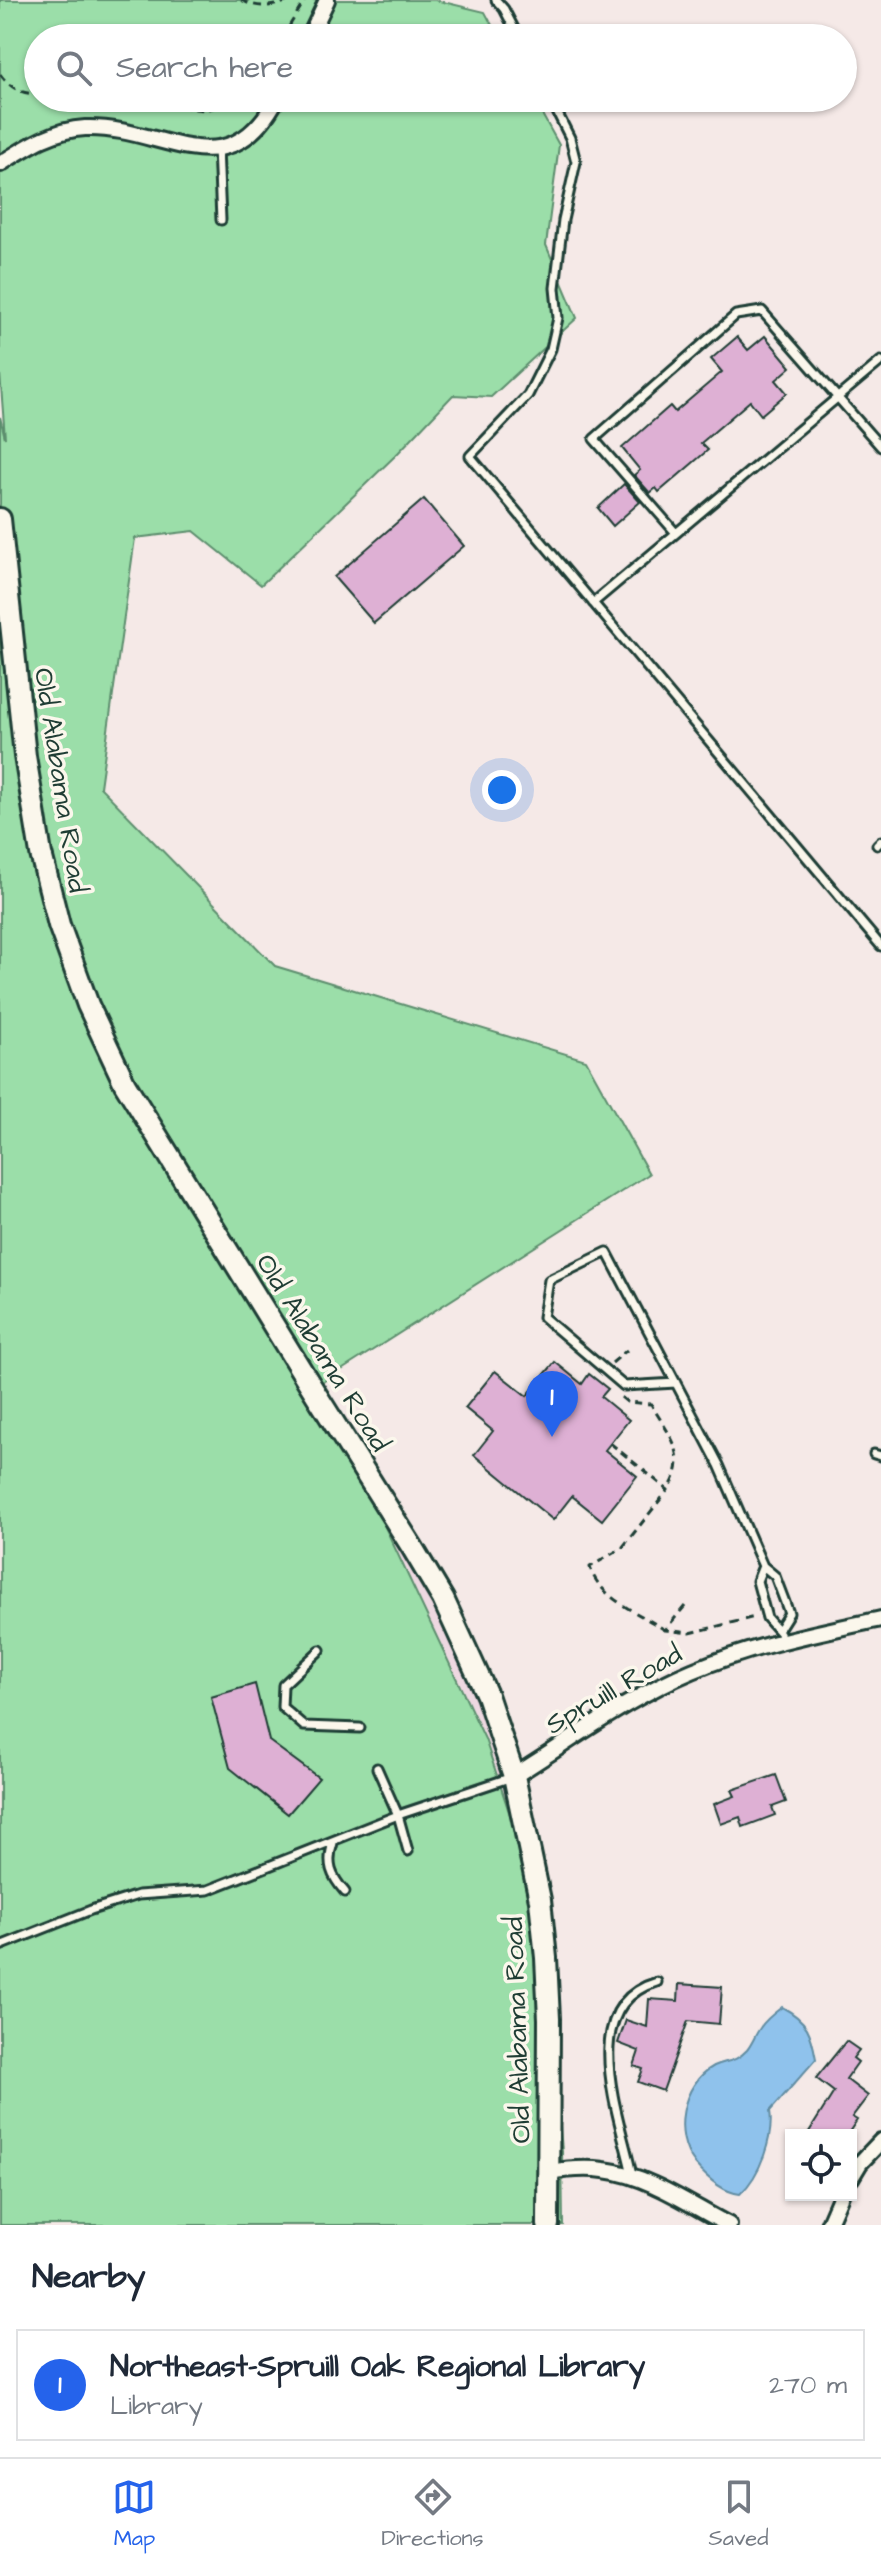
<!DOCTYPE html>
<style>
:root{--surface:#fff;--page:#f6f6f7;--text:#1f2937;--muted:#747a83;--line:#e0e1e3;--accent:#2563eb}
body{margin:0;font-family:"Architects Daughter",sans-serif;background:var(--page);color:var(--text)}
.controls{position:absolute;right:24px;bottom:24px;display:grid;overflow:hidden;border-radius:0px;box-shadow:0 2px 6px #0004}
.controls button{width:72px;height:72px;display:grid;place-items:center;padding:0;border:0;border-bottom:2px solid var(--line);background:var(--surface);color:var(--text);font:40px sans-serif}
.you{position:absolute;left:502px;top:790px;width:28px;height:28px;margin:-20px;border:6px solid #fff;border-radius:50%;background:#1a73e8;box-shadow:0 0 0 12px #1a73e833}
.badge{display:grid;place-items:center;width:52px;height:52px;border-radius:50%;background:var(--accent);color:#fff;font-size:26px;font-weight:700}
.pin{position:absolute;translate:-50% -66px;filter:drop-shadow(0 2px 4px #0008)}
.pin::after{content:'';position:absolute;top:42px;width:28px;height:24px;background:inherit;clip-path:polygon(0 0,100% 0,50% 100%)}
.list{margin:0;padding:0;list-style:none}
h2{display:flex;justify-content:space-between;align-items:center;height:104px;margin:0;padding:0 32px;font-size:34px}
h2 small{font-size:26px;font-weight:400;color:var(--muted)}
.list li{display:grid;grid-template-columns:52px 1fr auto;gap:24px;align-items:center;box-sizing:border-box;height:112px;margin:0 16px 16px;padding:0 16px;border:2px solid var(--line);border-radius:0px}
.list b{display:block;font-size:30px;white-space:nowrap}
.list p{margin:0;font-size:26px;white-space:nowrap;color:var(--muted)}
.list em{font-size:26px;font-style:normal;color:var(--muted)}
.icon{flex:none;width:44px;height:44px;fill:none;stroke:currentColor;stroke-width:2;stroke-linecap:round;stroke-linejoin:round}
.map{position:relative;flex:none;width:881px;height:2225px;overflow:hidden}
.search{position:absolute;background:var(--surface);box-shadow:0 2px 6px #0004;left:24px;right:24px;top:24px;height:88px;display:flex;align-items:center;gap:20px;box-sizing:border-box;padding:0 28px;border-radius:44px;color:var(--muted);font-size:30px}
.sheet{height:232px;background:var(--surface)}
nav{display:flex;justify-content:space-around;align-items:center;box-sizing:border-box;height:112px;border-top:2px solid var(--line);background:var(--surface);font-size:22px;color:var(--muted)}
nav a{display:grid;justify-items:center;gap:4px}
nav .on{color:var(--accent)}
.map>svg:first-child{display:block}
.built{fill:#eed8e1}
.green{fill:#9bdea9;stroke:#5d8e6e;stroke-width:2}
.water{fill:#8fc2ec;stroke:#628da2;stroke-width:2}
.building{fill:#deb0d4;stroke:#1f3d34;stroke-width:2}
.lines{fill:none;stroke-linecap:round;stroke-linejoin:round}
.service-casing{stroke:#1f3d34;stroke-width:13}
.minor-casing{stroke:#1f3d34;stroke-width:20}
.secondary-casing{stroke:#1f3d34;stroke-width:26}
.path{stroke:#1f3d34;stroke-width:3;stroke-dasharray:8 6;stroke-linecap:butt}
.service{stroke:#fbf7ec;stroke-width:7}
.minor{stroke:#fbf7ec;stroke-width:14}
.secondary{stroke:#fbf7ec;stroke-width:20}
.labels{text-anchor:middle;stroke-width:7;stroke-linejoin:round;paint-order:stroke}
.street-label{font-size:28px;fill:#1f3d34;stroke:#fbf7ec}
</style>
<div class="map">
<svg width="881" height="2225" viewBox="0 0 881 2225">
<rect width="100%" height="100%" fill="#f5e9e7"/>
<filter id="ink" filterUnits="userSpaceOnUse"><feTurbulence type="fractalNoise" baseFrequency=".0125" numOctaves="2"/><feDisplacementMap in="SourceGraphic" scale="16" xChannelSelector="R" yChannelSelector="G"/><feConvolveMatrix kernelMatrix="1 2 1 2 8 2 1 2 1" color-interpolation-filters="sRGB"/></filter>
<g filter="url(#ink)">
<path class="built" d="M318 1385 433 1595 523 1780 542 1912 485 1739Z"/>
<path class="green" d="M0 0H435L485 12 499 38H38V98H533L559 145 546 245 577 318 491 397 453 395 396 455 261 585 194 531 135 538 100 787 275 966 586 1060 649 1174 318 1385 485 1739 542 1912 562 2151 563 2225H0V417L5 438 0 373Z"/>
<path class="water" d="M782 2007C808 2021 811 2032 816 2059L770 2111C774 2137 760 2176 740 2194 722 2192 707 2178 695 2164 672 2135 681 2084 714 2066 727 2060 735 2063 747 2050 752 2044 755 2035 760 2028 765 2020 774 2013 782 2007Z"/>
<path class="building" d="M765 336 791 367 776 380 787 393 761 415 750 401 701 443 708 450 659 492 656 488 650 493 634 475 640 470 622 448 670 406 675 412 722 372 711 359 737 337 748 350Z
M624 484 640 502 613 526 598 508Z
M424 499 464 546 374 623 334 577Z
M555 1362 582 1384 589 1374 608 1389 601 1397 629 1420 605 1450 637 1476 602 1520 572 1496 553 1520 474 1455 493 1431 465 1408 495 1371 527 1396Z
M255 1684 269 1741 319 1778 288 1814 230 1768 211 1697Z
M776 1775 786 1802 772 1807 775 1815 743 1827 740 1817 721 1824 714 1804 735 1796 732 1790Z
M679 1984 722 1987 719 2024 688 2021 663 2091 638 2082 643 2069 634 2066 639 2051 618 2043 626 2020 647 2027 649 1999 678 2001Z
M846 2041 859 2050 853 2058 858 2062 846 2079 868 2096 852 2117 857 2120 847 2135H807L834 2092 816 2078Z"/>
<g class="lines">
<defs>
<path id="service" d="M496 0 504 9 519 38
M550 98 570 138 576 162 563 220 555 288 558 318 551 349 528 395 470 456 881 946
M218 148 221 220
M676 533 594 439 736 315 762 311 881 447
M593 603 881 361
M877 845 881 841
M676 1383 624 1386 543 1317 549 1280 607 1252 719 1465 763 1566 775 1576 789 1613 779 1629
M874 1454 881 1456
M763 1566 757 1581 767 1618 780 1633
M320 1650 283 1685 282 1707 304 1726 360 1728
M377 1768 398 1815 408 1851
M333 1843C326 1864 331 1876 345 1892
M0 1946 91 1910 138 1895 208 1890 398 1815 512 1777
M632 2175C621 2119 574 2006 657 1982"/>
<path id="minor" d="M309 38 327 0
M0 164C27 147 52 130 85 128 163 125 227 193 277 98
M514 1776C572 1740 629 1697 692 1671 753 1645 817 1633 881 1619
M548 2172C567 2169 585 2167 604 2170 648 2175 690 2205 729 2225
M851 2178 860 2163 881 2141
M828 2225 841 2195"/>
<path id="secondary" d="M0 519 25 756 41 854 59 925 88 1005 125 1084 317 1396 412 1547 443 1599 487 1695 514 1776 540 1900 546 1958 549 2019 548 2225"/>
</defs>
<use href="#service" class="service-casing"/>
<use href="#minor" class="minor-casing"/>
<use href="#secondary" class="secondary-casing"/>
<path class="path" d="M241 0C258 9 274 7 291 0
M282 38 305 0
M0 74C10 88 21 94 38 94
M111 98 205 110 249 98
M612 1363 627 1350
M621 1397 627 1402 651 1404C669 1436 691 1455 668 1490
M610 1443 668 1490 622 1548 590 1567C599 1599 640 1613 665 1630
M685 1606 665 1630 690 1633 755 1617"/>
<use href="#service" class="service"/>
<use href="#minor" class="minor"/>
<use href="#secondary" class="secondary"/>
</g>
</g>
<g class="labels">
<g class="street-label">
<text transform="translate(62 780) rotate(81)" y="10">Old Alabama Road</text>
<text transform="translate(324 1352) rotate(58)" y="10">Old Alabama Road</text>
<text transform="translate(613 1688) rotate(-30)" y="10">Spruill Road</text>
<text transform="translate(516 2030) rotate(-92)" y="10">Old Alabama Road</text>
</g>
</g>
</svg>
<div class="controls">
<button><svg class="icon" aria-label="locate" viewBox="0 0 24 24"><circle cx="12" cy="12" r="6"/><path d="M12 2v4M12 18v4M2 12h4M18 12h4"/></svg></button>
</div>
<div class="you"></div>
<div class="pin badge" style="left:552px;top:1437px">1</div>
<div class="search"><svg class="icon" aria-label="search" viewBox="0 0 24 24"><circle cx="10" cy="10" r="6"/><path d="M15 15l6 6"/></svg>Search here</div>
</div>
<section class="sheet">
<h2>Nearby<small></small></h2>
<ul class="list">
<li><span class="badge">1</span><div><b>Northeast-Spruill Oak Regional Library</b><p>Library</p></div><em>270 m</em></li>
</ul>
</section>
<nav>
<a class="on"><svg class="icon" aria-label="map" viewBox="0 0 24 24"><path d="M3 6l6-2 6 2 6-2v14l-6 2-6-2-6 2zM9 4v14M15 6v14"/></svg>Map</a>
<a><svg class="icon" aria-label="directions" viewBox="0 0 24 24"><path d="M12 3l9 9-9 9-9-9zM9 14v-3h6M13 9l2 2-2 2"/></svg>Directions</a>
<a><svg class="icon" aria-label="saved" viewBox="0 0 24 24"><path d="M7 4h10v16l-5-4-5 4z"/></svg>Saved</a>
</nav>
